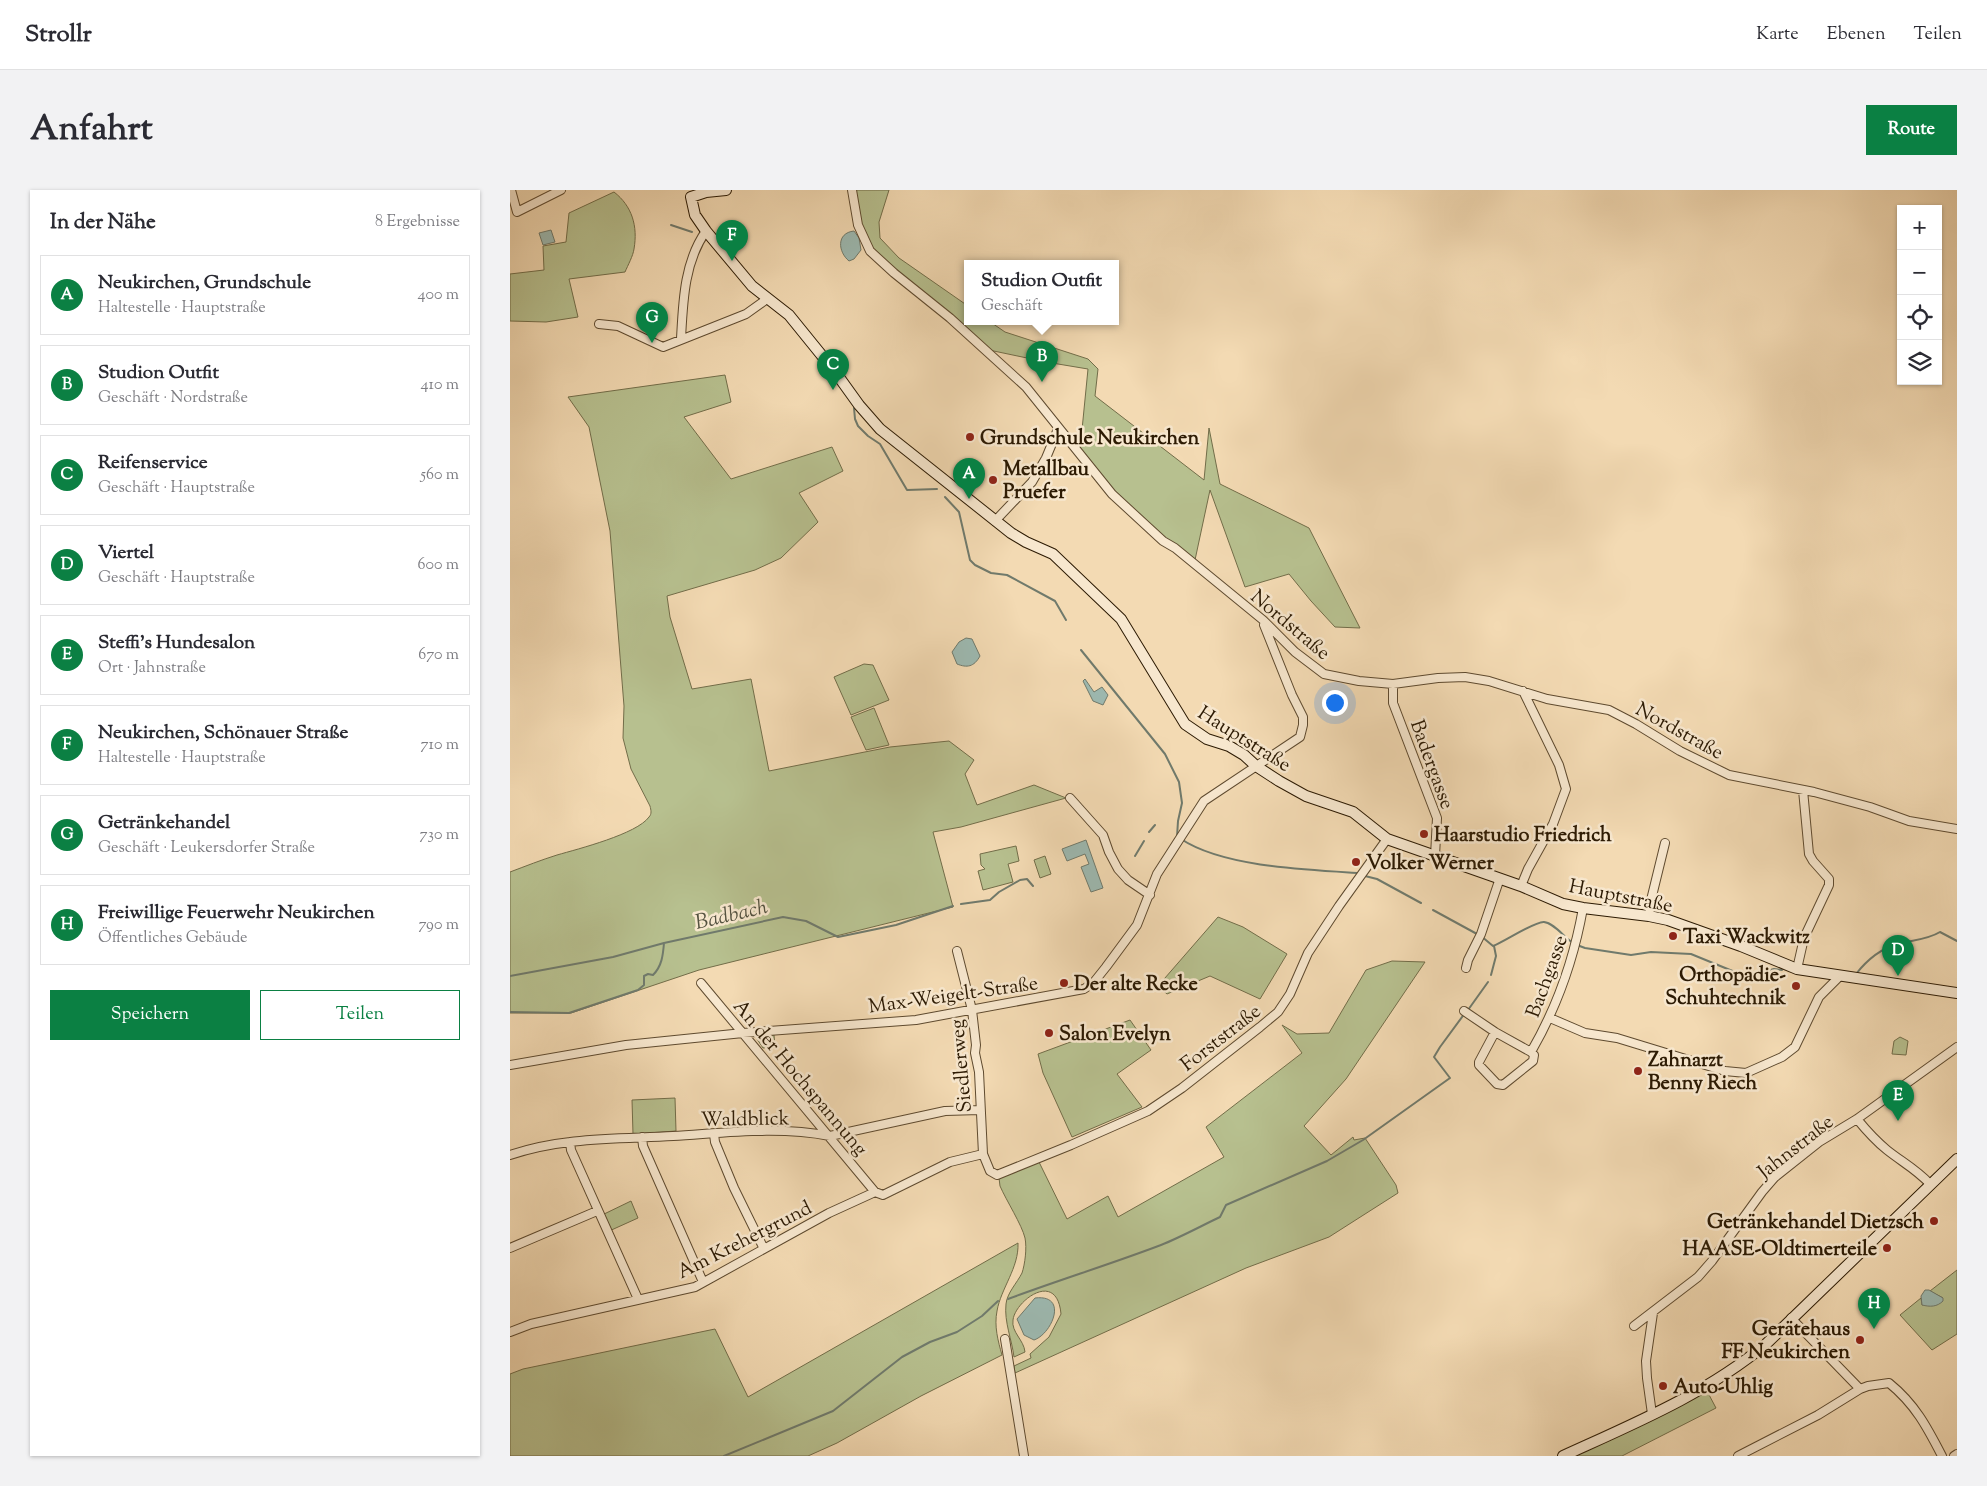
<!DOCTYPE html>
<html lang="de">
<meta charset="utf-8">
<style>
:root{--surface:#fff;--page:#f2f2f3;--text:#2b2b33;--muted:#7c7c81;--line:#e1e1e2;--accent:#0b8043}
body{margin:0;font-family:"Sorts Mill Goudy",serif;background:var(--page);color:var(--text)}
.controls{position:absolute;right:15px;top:15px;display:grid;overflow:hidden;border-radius:0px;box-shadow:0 1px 4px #0004}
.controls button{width:45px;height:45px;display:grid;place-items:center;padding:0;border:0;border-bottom:1px solid var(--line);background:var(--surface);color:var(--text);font:25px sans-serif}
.you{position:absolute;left:824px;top:512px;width:18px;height:18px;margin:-12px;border:4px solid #fff;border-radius:50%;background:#1a73e8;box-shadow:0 0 0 8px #1a73e833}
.badge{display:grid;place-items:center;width:32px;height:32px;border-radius:50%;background:var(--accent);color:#fff;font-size:16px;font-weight:700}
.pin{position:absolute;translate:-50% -41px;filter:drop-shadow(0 1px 2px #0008)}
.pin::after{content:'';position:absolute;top:26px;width:18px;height:15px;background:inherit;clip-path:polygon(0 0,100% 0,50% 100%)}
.popup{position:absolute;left:454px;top:70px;width:155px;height:65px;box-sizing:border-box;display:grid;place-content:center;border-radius:0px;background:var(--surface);filter:drop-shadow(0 1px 4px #0005);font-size:16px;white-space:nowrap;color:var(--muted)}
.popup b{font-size:19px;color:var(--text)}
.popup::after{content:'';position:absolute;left:50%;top:100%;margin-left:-10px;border:10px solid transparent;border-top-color:var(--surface)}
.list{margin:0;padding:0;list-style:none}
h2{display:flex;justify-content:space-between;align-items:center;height:65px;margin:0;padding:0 20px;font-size:21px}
h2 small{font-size:16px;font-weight:400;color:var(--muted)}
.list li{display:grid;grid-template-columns:32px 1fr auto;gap:15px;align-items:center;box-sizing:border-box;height:80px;margin:0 10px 10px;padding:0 10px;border:1px solid var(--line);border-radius:0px}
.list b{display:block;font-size:19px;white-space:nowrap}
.list p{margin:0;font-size:16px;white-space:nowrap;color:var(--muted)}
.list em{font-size:16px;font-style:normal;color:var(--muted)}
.actions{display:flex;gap:10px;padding:15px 20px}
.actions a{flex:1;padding:11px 0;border:1px solid var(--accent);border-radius:0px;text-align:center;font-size:18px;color:var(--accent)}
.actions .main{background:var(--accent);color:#fff}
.icon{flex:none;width:28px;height:28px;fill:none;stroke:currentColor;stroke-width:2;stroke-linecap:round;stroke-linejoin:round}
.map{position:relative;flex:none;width:1447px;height:1266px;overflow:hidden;border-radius:0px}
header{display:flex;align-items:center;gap:30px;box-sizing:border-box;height:70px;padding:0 25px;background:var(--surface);border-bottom:1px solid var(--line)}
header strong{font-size:24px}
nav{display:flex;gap:28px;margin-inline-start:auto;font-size:18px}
.intro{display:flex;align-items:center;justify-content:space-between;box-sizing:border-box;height:120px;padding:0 30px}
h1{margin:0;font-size:35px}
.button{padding:12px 22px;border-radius:0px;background:var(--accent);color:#fff;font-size:18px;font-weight:700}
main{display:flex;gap:30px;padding:0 30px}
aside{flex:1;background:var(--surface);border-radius:0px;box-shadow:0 1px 4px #0004}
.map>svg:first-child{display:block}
.green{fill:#b7c08f;stroke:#726d49}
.water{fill:#9dbab2;stroke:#707a6c}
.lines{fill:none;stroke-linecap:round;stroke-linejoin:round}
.stream{stroke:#707a6c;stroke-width:2}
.street-casing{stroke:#5e4a2f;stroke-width:10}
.secondary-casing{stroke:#2c1a03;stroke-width:12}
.street{stroke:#f7e7ce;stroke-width:8}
.secondary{stroke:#f7e7ce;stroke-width:10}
.poi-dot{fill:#8f2418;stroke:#f7e7ce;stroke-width:2}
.labels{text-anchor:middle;stroke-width:5;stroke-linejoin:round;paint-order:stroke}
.poi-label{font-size:20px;font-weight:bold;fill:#2c1a03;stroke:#f7e7ce;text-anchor:start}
.street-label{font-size:20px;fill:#2c1a03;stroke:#f7e7ce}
.water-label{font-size:21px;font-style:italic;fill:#545240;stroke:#f7e7ce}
</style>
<header>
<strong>Strollr</strong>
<nav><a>Karte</a><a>Ebenen</a><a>Teilen</a></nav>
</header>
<div class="intro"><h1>Anfahrt</h1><a class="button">Route</a></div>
<main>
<aside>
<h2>In der Nähe<small>8 Ergebnisse</small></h2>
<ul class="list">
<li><span class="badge">A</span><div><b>Neukirchen, Grundschule</b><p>Haltestelle · Hauptstraße</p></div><em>400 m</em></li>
<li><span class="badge">B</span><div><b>Studion Outfit</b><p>Geschäft · Nordstraße</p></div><em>410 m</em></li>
<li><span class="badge">C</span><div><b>Reifenservice</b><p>Geschäft · Hauptstraße</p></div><em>560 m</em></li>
<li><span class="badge">D</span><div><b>Viertel</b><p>Geschäft · Hauptstraße</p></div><em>600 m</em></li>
<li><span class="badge">E</span><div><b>Steffi's Hundesalon</b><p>Ort · Jahnstraße</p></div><em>670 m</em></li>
<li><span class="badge">F</span><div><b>Neukirchen, Schönauer Straße</b><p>Haltestelle · Hauptstraße</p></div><em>710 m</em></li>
<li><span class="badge">G</span><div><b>Getränkehandel</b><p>Geschäft · Leukersdorfer Straße</p></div><em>730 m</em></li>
<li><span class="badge">H</span><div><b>Freiwillige Feuerwehr Neukirchen</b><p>Öffentliches Gebäude</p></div><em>790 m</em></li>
</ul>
<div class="actions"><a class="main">Speichern</a><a>Teilen</a></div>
</aside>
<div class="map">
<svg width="1447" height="1266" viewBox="0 0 1447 1266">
<rect width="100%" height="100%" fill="#f3dab3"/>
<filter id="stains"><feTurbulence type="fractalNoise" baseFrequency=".004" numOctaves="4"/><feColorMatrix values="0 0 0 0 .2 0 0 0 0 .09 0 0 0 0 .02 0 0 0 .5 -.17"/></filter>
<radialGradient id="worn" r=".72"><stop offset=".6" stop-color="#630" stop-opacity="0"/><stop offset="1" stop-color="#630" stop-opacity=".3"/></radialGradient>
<path class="green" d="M345 0H379L369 32 370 48 389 68 458 116V131H479L495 142 578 169 588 179 585 206 694 290 699 238 710 294 799 338 850 438 825 437 801 411 779 384 735 397 700 300 685 370 642 338 606 304 570 260 578 179 536 172 479 160 385 82 362 59 350 35Z
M104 2C122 16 128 36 124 59 123 66 118 75 115 82L59 89 68 127 36 132 0 131V84L34 80 33 56 56 52 59 23Z
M215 185 221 212 174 227 221 289 322 257 333 281 289 303 308 332 271 368 245 380 157 406 160 427 182 499 241 489 259 581 380 557 439 551 464 570 455 584 467 615 524 595 556 608 451 637 423 642 443 717 189 780 61 823H0V682C16 676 31 670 47 665 68 659 127 644 139 627 142 624 141 620 140 616L121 579 113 548 114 516 100 341 79 237 58 207Z
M354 474 363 475 379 510 341 525 324 487Z
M364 518 379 555 356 560 341 527Z
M506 656 509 671 498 674 503 692 473 700 468 681 475 679 471 675 470 664Z
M535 666 541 684 530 688 524 670Z
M708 727 733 737 777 764 750 809 700 786 657 804 648 796Z
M882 771 915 772 836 889 794 936 821 965 843 947 844 950 855 948 886 995 888 1003 819 1047 736 1078 505 1183 504 1176 521 1168 520 1164 539 1147 551 1124C547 1079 505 1111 503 1130 501 1142 514 1150 515 1162L504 1167C502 1150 494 1132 496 1114 497 1103 507 1093 512 1083 515 1074 517 1058 515 1048 512 1035 496 1010 490 996L489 988 529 972 557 1029 598 1006 608 1027 714 967 696 937 792 863 772 835 787 844 819 843 856 780Z
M620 830 641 860 607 884 632 917 562 947 533 883 528 864Z
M250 845H264L265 857 253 858 247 849Z
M1390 847 1398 851 1396 865 1382 864 1384 851Z
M165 908 166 941 123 944 122 910Z
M121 1011 128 1028 97 1042 90 1026Z
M508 1053C509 1078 491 1098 487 1121 484 1136 488 1151 492 1165L411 1206 327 1253 298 1266H0V1184L13 1179 205 1139 238 1207Z
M1447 1080V1144L1422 1160 1390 1125 1411 1108 1412 1115 1433 1108 1420 1101Z
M1197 1201 1206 1218 1112 1266H1064Z"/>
<path class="water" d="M41 40 45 52 33 55 29 43Z
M344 41 349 48 351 60 344 69 339 71C328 62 326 43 344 41Z
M456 448 462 449 470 466C464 477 457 478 447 474L442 462 449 452Z
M575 489 584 502 592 497 598 505 593 515 583 511 573 491Z
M576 650 593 698 581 702 571 677 579 674 575 664 557 671 552 659Z
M1415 1100H1419L1433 1108V1111C1427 1117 1420 1117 1412 1115L1411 1106Z
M525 1108C559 1104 542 1144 524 1150L514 1145 507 1129Z"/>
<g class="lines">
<path class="stream" d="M161 35 182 42
M344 218 345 229 348 236 358 246 370 254 397 300 427 299
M435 307 449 322 460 370 465 375 481 383 497 385 545 411 556 430
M571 460 655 564 669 592 672 613 668 631 667 647
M639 642 645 635
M671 649C713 677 798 680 849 683
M625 666 634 651
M855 686 867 689 911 713
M451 714 480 710 489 702 510 690 517 689 523 696
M923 720 967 744
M971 746 983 756C994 752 1025 731 1034 732 1044 733 1054 747 1063 753
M1067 755 1075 758 1121 765 1141 762 1181 764 1225 782 1241 786 1264 779 1272 780
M1346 784C1357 770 1370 759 1387 754 1402 750 1417 750 1430 742L1447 751
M981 785 986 766 984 756
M0 786 103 767 154 753 273 727 296 731 328 747 386 735 443 716
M958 820 978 792
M0 822 59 823 128 800 134 795V786L138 784 143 785C152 776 153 765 154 753
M498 1109C549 1090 601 1074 651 1055 671 1047 691 1036 710 1027L716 1015 817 971 853 950 940 888 924 867 930 857 955 823
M214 1266 323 1221 392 1167 420 1152 447 1142 472 1126 488 1111"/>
<defs>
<path id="street" d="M1 0 7 22 51 0
M342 0 348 35 360 61 384 83 440 128 516 197 602 304 653 351 665 358 753 430 785 462 814 484 849 491 883 494 928 488 955 487 979 491 1037 509 1099 520 1126 534 1170 561 1219 585 1304 602 1360 617 1399 631 1447 639
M89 134 108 136 153 157 236 124 257 109
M171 149C173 112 174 72 196 41
M485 331 522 292 536 268 548 239
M883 494V513L927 628 925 666
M560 608 593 645 599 662 608 679 618 690 640 705
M1011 696 1018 679 1043 634 1056 599 1049 575 1013 501
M1139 726 1141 710 1155 653
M447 761 462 820 466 855 465 863 469 882 473 964 480 981 487 985 561 955 638 921 672 898 750 837 768 822 780 804 798 763 829 716 877 649
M956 778 958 770 971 744 990 688
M1287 779 1294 748 1319 695V689L1303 671 1299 664 1293 600
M191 793 365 1002
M954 821 985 842 1021 862C1047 817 1064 769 1073 718
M1040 828 1075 843 1107 848 1215 881 1236 883 1272 867 1285 857 1309 807 1330 786
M985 842 969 872V875L987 894 993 895 1023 871 1024 865 1021 862
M0 875 116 855 233 843 406 830 574 799 584 792 596 777 627 735 647 684 694 611 790 547 793 535V527L782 505 754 435
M1347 929C1356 940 1366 951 1377 960 1392 972 1406 979 1420 994
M204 944 205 952 224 998 254 1059
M132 947 133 956 193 1092
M60 952 61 960 128 1109
M0 965C52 947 109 949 163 946 215 943 268 936 320 946L435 921 470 920
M0 1058 87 1021
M1281 1128 1350 1199 1358 1196 1379 1193C1405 1214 1417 1237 1432 1266
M1124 1136 1188 1087 1202 1071 1252 1002 1265 987 1309 952 1347 929 1447 857
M0 1142 21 1134 185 1097 319 1023 365 1002 373 1005 440 972 473 964
M495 1149 514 1266
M1142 1224 1137 1188 1136 1171 1143 1123
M1228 1266 1308 1225 1350 1199
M1444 1266 1447 1264"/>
<path id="secondary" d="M216 0 196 2 181 7 185 25 196 41 242 96 279 125 326 183 349 215 370 239 501 343 516 352 543 364 611 429 675 534 697 549 719 556 734 565 746 576 769 591 796 606 843 622 877 649 1011 696 1053 714 1073 718 1139 726 1158 730 1231 756 1287 779 1447 803
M1053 1266C1123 1234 1196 1204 1256 1154L1447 969"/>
</defs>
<use href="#street" class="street-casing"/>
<use href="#secondary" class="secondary-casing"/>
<use href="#street" class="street"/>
<use href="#secondary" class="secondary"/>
</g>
<g class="poi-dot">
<circle cx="460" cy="247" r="5"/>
<circle cx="483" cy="290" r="5"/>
<circle cx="914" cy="644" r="5"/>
<circle cx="846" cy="672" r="5"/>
<circle cx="1163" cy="746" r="5"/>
<circle cx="554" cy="793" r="5"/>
<circle cx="1286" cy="796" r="5"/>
<circle cx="539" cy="843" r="5"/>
<circle cx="1128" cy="881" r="5"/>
<circle cx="1424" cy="1031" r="5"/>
<circle cx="1377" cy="1058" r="5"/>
<circle cx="1350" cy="1150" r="5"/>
<circle cx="1153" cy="1196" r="5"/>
</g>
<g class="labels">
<g class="poi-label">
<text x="470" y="254">Grundschule Neukirchen</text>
<text x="493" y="285">Metallbau<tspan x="493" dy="23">Pruefer</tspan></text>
<text x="924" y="651">Haarstudio Friedrich</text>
<text x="856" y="679">Volker Werner</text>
<text x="1173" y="753">Taxi Wackwitz</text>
<text x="1276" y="791" text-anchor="end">Orthopädie-<tspan x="1276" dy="23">Schuhtechnik</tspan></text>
<text x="564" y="800">Der alte Recke</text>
<text x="549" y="850">Salon Evelyn</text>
<text x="1138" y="876">Zahnarzt<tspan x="1138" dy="23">Benny Riech</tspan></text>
<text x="1414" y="1038" text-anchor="end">Getränkehandel Dietzsch</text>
<text x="1367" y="1065" text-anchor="end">HAASE-Oldtimerteile</text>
<text x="1340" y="1145" text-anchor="end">Gerätehaus<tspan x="1340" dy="23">FF Neukirchen</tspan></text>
<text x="1163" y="1203">Auto-Uhlig</text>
</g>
<g class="street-label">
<text transform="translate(781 434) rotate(40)" y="7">Nordstraße</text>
<text transform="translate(1170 540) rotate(29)" y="7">Nordstraße</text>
<text transform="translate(735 548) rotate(32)" y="7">Hauptstraße</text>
<text transform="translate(923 574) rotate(70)" y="7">Badergasse</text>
<text transform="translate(1111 705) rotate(11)" y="7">Hauptstraße</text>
<text transform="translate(1036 786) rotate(-70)" y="7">Bachgasse</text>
<text transform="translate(443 804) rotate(-8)" y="7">Max-Weigelt-Straße</text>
<text transform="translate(710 847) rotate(-38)" y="7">Forststraße</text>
<text transform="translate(450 876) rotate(-95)" y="7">Siedlerweg</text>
<text transform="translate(291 887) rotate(50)" y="7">An der Hochspannung</text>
<text transform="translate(235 928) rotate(-1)" y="7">Waldblick</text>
<text transform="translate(1285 956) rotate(-38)" y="7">Jahnstraße</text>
<text transform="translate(234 1049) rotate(-27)" y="7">Am Krehergrund</text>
</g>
<g class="water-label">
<text transform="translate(221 724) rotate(-13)" y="7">Badbach</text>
</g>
</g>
<rect width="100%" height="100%" filter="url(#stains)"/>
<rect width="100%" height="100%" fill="url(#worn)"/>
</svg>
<div class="controls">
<button>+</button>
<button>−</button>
<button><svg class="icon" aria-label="locate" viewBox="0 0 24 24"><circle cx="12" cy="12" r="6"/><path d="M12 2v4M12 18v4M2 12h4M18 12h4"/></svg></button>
<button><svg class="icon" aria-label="layers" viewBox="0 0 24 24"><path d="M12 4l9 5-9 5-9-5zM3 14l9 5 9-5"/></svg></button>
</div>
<div class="you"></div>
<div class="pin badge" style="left:459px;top:309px">A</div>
<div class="pin badge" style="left:532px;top:192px">B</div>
<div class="popup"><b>Studion Outfit</b>Geschäft</div>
<div class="pin badge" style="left:323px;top:200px">C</div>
<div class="pin badge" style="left:1388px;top:786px">D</div>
<div class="pin badge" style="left:1388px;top:931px">E</div>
<div class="pin badge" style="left:222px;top:71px">F</div>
<div class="pin badge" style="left:142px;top:153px">G</div>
<div class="pin badge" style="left:1364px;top:1139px">H</div>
</div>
</main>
